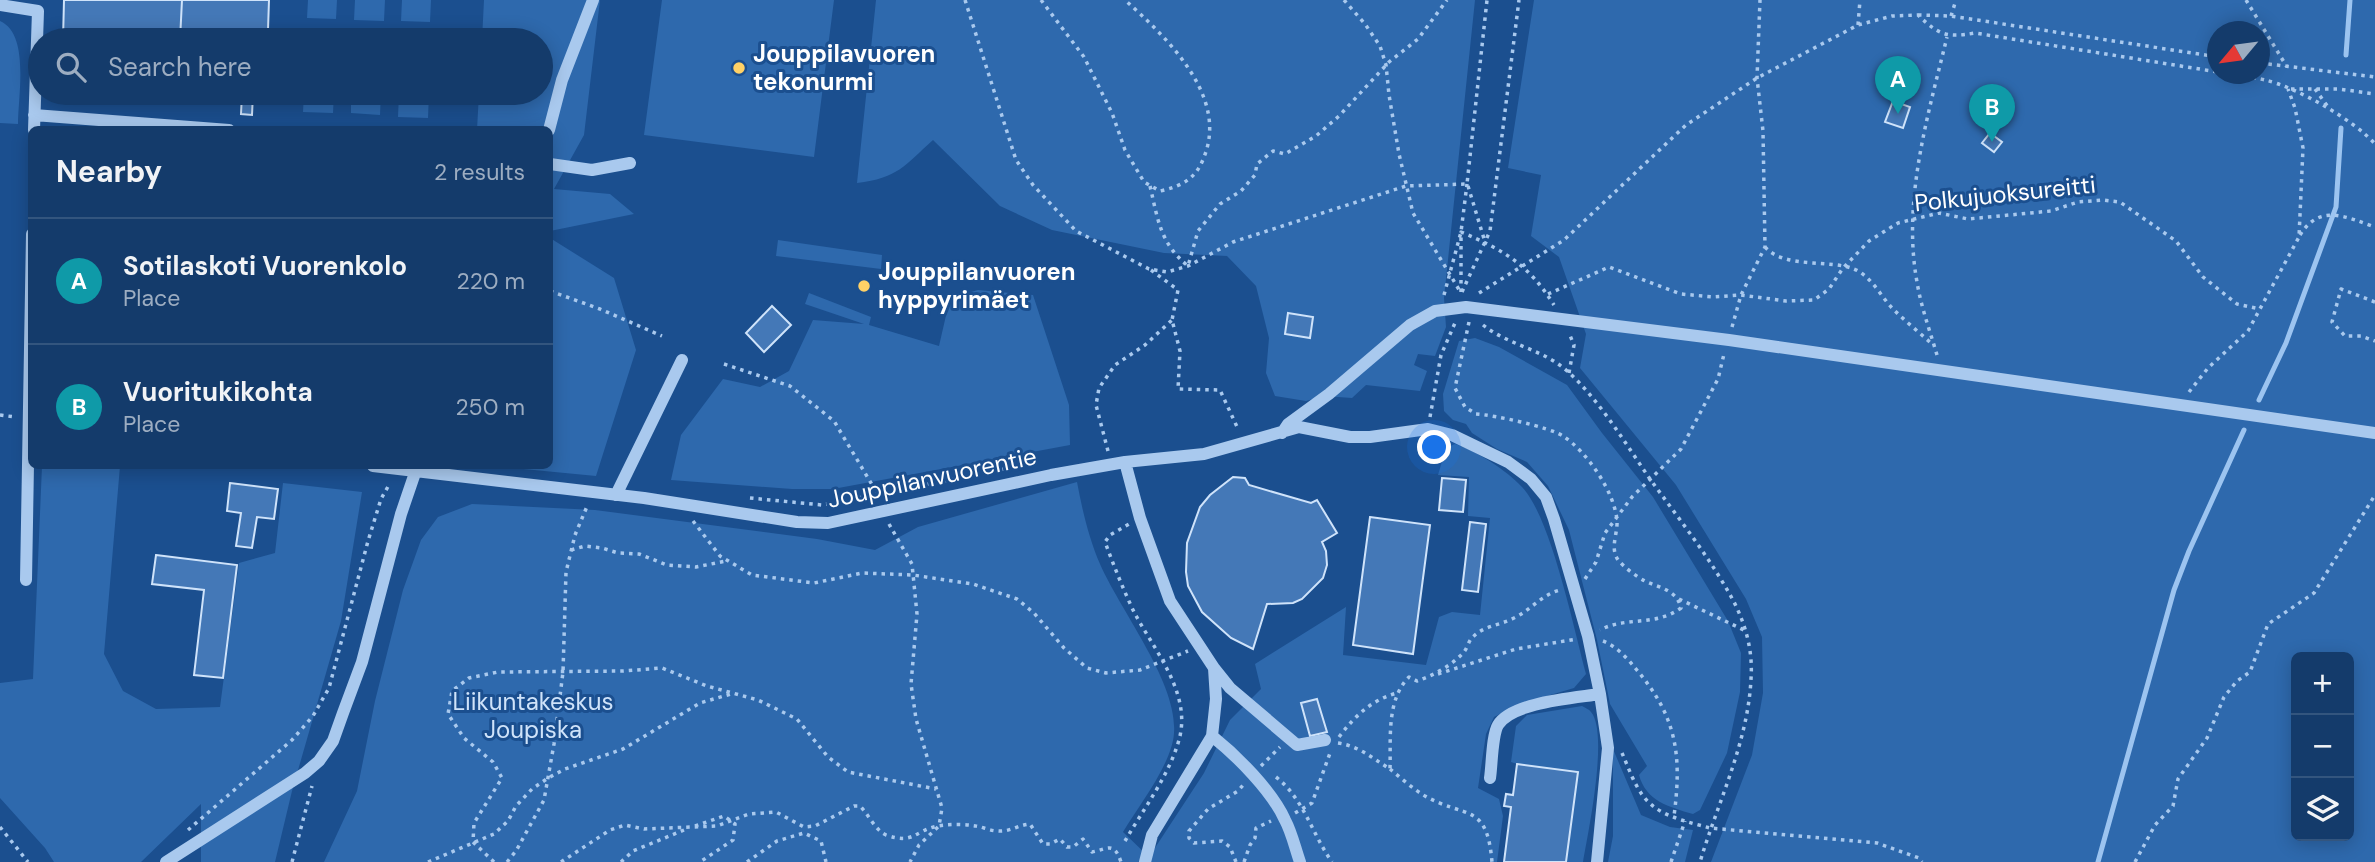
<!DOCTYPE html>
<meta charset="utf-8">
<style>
:root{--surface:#143b6b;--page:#214673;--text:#f1f3f6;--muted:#9dadc1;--line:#33557e;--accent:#95b2f1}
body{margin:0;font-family:"DM Sans",sans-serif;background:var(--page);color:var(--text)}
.controls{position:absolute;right:21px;bottom:21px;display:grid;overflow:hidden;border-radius:10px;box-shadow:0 4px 18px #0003}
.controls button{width:63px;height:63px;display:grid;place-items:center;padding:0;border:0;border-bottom:2px solid var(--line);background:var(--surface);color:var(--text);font:35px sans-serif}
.compass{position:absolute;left:2207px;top:21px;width:63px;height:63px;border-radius:50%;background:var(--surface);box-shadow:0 4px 18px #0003;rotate:241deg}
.you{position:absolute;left:1435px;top:448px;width:24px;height:24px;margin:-18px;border:5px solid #fff;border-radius:50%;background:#1a73e8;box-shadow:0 0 0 10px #1a73e833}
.badge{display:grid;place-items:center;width:46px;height:46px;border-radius:50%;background:var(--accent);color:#fff;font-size:23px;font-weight:700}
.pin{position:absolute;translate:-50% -58px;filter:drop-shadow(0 2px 4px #0008)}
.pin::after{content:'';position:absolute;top:37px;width:24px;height:21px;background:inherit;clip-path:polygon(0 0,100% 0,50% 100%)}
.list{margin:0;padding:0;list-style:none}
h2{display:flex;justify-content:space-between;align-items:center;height:91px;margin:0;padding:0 28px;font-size:30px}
h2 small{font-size:23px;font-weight:400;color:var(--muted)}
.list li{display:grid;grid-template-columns:46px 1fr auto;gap:21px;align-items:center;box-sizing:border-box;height:126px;padding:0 28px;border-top:2px solid var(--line)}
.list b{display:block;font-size:26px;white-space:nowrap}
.list p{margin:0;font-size:23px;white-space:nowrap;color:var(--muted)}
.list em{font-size:23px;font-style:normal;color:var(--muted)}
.icon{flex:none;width:38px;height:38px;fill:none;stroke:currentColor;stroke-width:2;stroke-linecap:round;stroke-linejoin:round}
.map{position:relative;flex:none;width:2375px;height:862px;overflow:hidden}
.search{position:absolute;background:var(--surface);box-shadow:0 4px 18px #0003;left:28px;top:28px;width:525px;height:77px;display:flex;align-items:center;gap:18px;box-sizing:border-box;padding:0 24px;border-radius:38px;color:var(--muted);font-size:26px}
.panel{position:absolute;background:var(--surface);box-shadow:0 4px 18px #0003;left:28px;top:126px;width:525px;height:343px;border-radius:10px}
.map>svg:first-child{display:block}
.green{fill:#2e69ad;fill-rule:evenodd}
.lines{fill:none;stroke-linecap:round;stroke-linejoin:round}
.stream{stroke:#9cc4f0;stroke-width:5}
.building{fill:#4478b7;stroke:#cfe3fa;stroke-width:2}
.path{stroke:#a9c9ee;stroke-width:3.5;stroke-dasharray:3.5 5;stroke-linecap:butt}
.minor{stroke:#a9c9ee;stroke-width:12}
.poi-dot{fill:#ffd166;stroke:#1b4f8f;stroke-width:2.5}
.labels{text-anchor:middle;stroke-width:6;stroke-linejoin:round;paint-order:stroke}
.poi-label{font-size:24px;font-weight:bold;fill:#fff;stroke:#1b4f8f;text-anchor:start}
.street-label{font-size:24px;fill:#fff;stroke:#1b4f8f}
.park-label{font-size:24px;fill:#cfe3fa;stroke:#1b4f8f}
</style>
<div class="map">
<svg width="2375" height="862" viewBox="0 0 2375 862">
<rect width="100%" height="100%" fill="#1b4f8f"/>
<path class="green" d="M308 0H337L336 19 307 18Z
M355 0H385L384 21 354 20Z
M402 0H431L430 22 401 21Z
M484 0H600L584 135 554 189 610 194 634 214 550 231V130H477L479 93H541V40H482Z
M662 0H834L814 157 644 135Z
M876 0H1475L1444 298 1446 327 1435 356 1418 354 1414 365 1427 371 1420 391 1366 385 1352 398 1324 396 1306 401 1275 396 1266 373 1269 338 1256 286 1227 256 1164 253 1052 230 1000 206 933 140C904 166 898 178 857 183Z
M1534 0H2375V862H1711L1752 755 1763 693 1762 637 1746 599 1676 485 1580 368 1586 334 1559 257 1531 236 1541 175 1508 168ZM2218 32H2260V74H2218ZM2296 657H2349V836H2296Z
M0 21C30 34 18 96 18 124L0 123Z
M304 93H334L333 113 303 112Z
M351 93H381L380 115 351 113Z
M399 93H429L428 118 398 117Z
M550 238 614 278 636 350 596 476 493 466H550Z
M778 240 882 255 881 269 776 256Z
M978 290 1033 295 1069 405 1070 445 833 489H792L671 480 681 435 723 379 760 387 789 371 813 320 864 324 805 304 809 293 871 317 869 325 939 346 950 298Z
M1475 338 1499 347 1567 385 1602 433 1653 497 1728 621 1741 653 1740 692 1727 753 1700 810 1693 814C1669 807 1646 801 1639 775L1647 766 1610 704 1597 640 1569 530 1548 486 1527 462 1497 449 1472 433 1466 424 1453 420 1444 411 1443 394 1459 341Z
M1455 444C1477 451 1506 470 1522 487 1551 517 1574 630 1586 674L1574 688 1520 704 1494 717 1486 734 1478 788 1499 799 1503 816 1497 862H324L357 791 375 701 403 590 421 540 438 517 472 504 595 510 817 539 875 550 918 527 1077 482C1082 509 1089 539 1100 564 1121 612 1178 683 1174 733 1172 764 1139 805 1123 832L1149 857 1204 773 1230 720 1261 689 1255 664 1346 607 1343 655 1426 665 1439 617 1452 612 1480 615 1490 518 1468 516 1469 477 1438 475 1446 448Z
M42 466H120L104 654 123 691 156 709 220 707 239 563 275 553 283 483 362 492 341 621 292 791 275 862H201V804L141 862H54L45 848 0 798V683L33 679Z
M1582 706C1585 708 1589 709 1591 712 1609 733 1588 833 1583 862H1566L1517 764 1511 762 1516 726 1527 715Z
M1613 749 1641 815 1670 827 1693 830 1685 862H1608L1613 836Z"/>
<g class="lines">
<path class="stream" d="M2346 55 2350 0
M2259 400 2286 343 2336 207 2341 128
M2098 862 2174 590 2189 551 2244 430"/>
</g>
<path class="building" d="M64 0H182L180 40H63Z
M182 0H269L268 30 250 29 249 40H180Z
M60 93H178V99Z
M242 93H253L252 115 241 114Z
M1893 101 1910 107 1903 128 1885 122Z
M1990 133 2002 142 1994 152 1982 143Z
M772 306 791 325 764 352 746 333Z
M1288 313 1313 317 1310 338 1285 334Z
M1233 477 1245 478 1249 485 1311 503 1317 500 1337 533 1322 542 1326 551 1327 565 1323 578 1302 599 1293 603 1267 604 1253 649 1231 638 1202 612 1188 586 1186 572 1187 543 1200 507 1210 495Z
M1442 478 1466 480 1463 512 1439 510Z
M230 483 278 489 274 519 257 517 252 548 236 546 241 513 227 511Z
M1370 517 1430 525 1413 654 1353 645Z
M1470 522 1486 524 1478 592 1462 590Z
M156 555 237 565 223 678 194 675 204 590 152 584Z
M1317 699 1327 732 1310 736 1301 703Z
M1517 764 1578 772 1566 862H1504L1511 807 1504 806 1506 794 1513 795Z"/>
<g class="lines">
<path class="path" d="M965 0 1016 160 1033 185 1076 231 1149 269 1167 272 1188 266 1233 242 1406 186 1467 184 1487 0
M1041 0 1084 57 1112 113 1125 150 1144 182 1160 191C1182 186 1196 179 1204 157 1229 96 1166 37 1125 0
M1344 0 1365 24 1380 46 1386 65 1389 95 1399 154 1413 213 1461 293
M2246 0 2287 67
M1918 15 1951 16 2218 57
M1951 16 1956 0
M1858 25 1860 0
M2260 63 2375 77
M2227 74C2240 76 2253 77 2265 80 2296 87 2354 120 2375 144
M2291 89H2339L2375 94
M2315 89 2328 107
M1150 186C1158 220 1160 243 1188 266L1198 231 1220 204 1241 191 1255 175 1257 164 1273 151 1285 154 1316 136 1339 116 1389 62 1418 39 1447 0
M1468 186 1485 242
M2300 235C2320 203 2346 217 2375 227
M1765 247C1785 269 1829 259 1854 269 1871 276 1880 295 1892 308 1905 321 1920 333 1933 345
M1151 270 1178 290 1172 320 1180 351 1178 389 1220 390 1238 429
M550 291 600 309 662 336
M1461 292V232C1504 250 1529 265 1554 305
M1462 292 1490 231 1519 0
M1479 293 1564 240 1686 125 1757 78 1858 25 1892 16 1918 15C1939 35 1946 38 1975 33L2218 72
M1548 294 1609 267 1681 294 1714 297 1741 295 1786 301 1814 300 1829 289 1843 268 1869 241 1898 223 1939 213 1968 219 2051 211 2078 202 2103 200 2120 202 2176 241 2203 277 2237 304 2260 309
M1444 295 1461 232 1467 184
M2375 302 2341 289 2332 322 2345 336H2361L2375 341
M1469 322 1455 388 1465 407 1476 414C1494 415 1549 427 1563 436 1587 452 1614 491 1617 520 1618 534 1609 549 1619 561 1625 568 1637 577 1645 581 1660 588 1677 590 1681 608 1655 627 1626 616 1600 630
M1483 325C1508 345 1542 349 1566 370 1599 399 1625 443 1650 479 1679 519 1711 559 1734 602 1746 626 1753 651 1751 679 1748 742 1718 802 1700 862
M1732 327 1741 295 1765 247 1763 131 1757 78 1760 0
M1937 355C1930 331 1921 307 1917 282 1902 201 1928 115 1947 37
M724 364 790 386 834 421 874 488
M1569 373 1574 345 1569 333
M2189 392 2208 368 2248 331 2299 237 2303 148 2295 108 2288 89
M0 415 15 417
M1430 417 1441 355 1455 323
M1108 451 1096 405 1099 388 1115 365 1145 345 1172 320
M750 498 822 505 1004 469
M693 521 720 556 752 575 814 583 862 573 913 575 973 584 1017 599 1034 613 1064 648 1087 668 1106 673 1140 670 1188 651
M889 524 912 564 917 614 911 684 916 719 942 808 939 826 919 845 910 862
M571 550 585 546 602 548 618 553 639 554 667 565 696 567 726 561
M1585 579 1596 562 1605 533 1632 497 1681 449 1718 379 1724 354
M1679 599 1746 631
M1603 641C1616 646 1627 658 1636 669 1677 717 1682 755 1674 816
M1438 674 1516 649 1577 639
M1339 737C1355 716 1371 700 1397 693
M1338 743C1359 746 1372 758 1390 769 1391 739 1386 700 1409 677L1417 681C1434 675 1451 666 1463 653 1467 649 1468 643 1471 639 1483 625 1499 626 1514 618 1531 610 1541 595 1560 590
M1622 753C1630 771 1637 794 1653 806 1668 818 1692 823 1710 828L1877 843 1919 858 1922 862
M1261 766 1280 747
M1390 769C1401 778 1413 789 1425 796 1466 819 1487 802 1492 862
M1276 777C1304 799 1312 834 1332 862
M1295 813 1312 803 1330 753
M695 826 724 816 735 824 733 840 700 862
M0 827 28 862
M188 830 292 740 313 716 329 688 368 541 381 499 390 483
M1125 841C1144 808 1171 773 1180 736 1190 691 1154 650 1134 612 1123 589 1114 566 1105 542L1110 535 1129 524
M292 862 312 786
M428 862 494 834 508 821 516 806 532 789 548 778 565 769 623 749 700 703 731 694
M494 862 473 842 474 823 502 778 493 762 464 738 448 714 452 691 469 678 498 672 623 671 662 668 707 686 758 700 797 719 828 757 848 772 936 789
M507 862 516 851 544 800 554 744 563 672 566 572 575 535 588 504
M561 862 610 830 625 825 644 829 717 826 749 814 776 812 804 827 815 826 854 806H860C869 815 875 830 886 835 914 845 915 830 938 826 950 824 964 824 976 826 983 827 990 831 998 831 1010 832 1018 825 1030 824L1043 844H1050L1060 839 1067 847H1073L1083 839 1092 852C1108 849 1114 841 1121 862
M621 862 633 851 684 830
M747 862 777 841 804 833 821 841 826 862
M1236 862 1230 847 1222 841 1194 843 1189 838V831L1208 809 1238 791 1244 784
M1244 862 1250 845 1255 838 1256 828 1271 821
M1671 862 1685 821
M2135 862 2155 825 2173 806 2178 779 2207 738 2224 697 2237 681 2250 672 2268 624 2314 593 2375 495"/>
<path class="minor" d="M0 5 38 11 34 130
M34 115 229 130
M549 130 562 80 593 0
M550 164 592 170 630 163
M1282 433 1288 424 1329 394 1410 325 1435 311 1466 307 1729 340 2375 433
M1125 462 1140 518 1170 601 1214 668 1216 699 1212 736 1152 835 1145 862
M373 466 644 498 797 522 828 523 1051 475 1125 462 1204 454 1299 427 1350 437H1370L1428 429 1452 435 1508 462 1531 479 1546 497 1554 519 1588 636 1600 694 1608 748 1597 862
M616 495 682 360
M26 580 32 234
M1214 668 1230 688 1297 745 1325 740
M1212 736C1237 756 1272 791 1285 820 1292 833 1295 848 1300 862
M1490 778C1492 765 1492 735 1498 725 1512 702 1575 698 1600 694
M166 862 305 773 319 761 333 741 343 713 362 662 401 514 416 470"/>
</g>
<g class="poi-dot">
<circle cx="739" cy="68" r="7"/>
<circle cx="864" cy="286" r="7"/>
</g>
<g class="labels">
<g class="poi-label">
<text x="753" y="62">Jouppilavuoren<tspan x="753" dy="28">tekonurmi</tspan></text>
<text x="878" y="280">Jouppilanvuoren<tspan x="878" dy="28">hyppyrimäet</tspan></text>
</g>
<g class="street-label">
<text transform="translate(2005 194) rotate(-6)" y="8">Polkujuoksureitti</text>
<text transform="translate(932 478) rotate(-12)" y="8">Jouppilanvuorentie</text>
</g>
<g class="park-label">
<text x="533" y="710">Liikuntakeskus<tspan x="533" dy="28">Joupiska</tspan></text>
</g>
</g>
</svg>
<div class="controls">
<button>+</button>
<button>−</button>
<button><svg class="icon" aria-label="layers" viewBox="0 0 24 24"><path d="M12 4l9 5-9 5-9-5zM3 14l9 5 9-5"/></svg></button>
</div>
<svg class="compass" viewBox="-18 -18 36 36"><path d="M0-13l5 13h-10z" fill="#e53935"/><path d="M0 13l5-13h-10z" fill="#9dadc1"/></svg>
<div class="you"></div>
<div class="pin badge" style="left:1898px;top:114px;background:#0f9aa8">A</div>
<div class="pin badge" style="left:1992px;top:142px;background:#0f9aa8">B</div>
<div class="search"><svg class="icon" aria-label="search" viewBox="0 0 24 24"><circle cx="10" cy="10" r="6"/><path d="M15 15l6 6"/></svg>Search here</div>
<section class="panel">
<h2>Nearby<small>2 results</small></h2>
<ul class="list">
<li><span class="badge" style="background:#0f9aa8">A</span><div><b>Sotilaskoti Vuorenkolo</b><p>Place</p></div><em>220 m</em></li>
<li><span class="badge" style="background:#0f9aa8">B</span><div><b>Vuoritukikohta</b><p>Place</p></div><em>250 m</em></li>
</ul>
</section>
</div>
